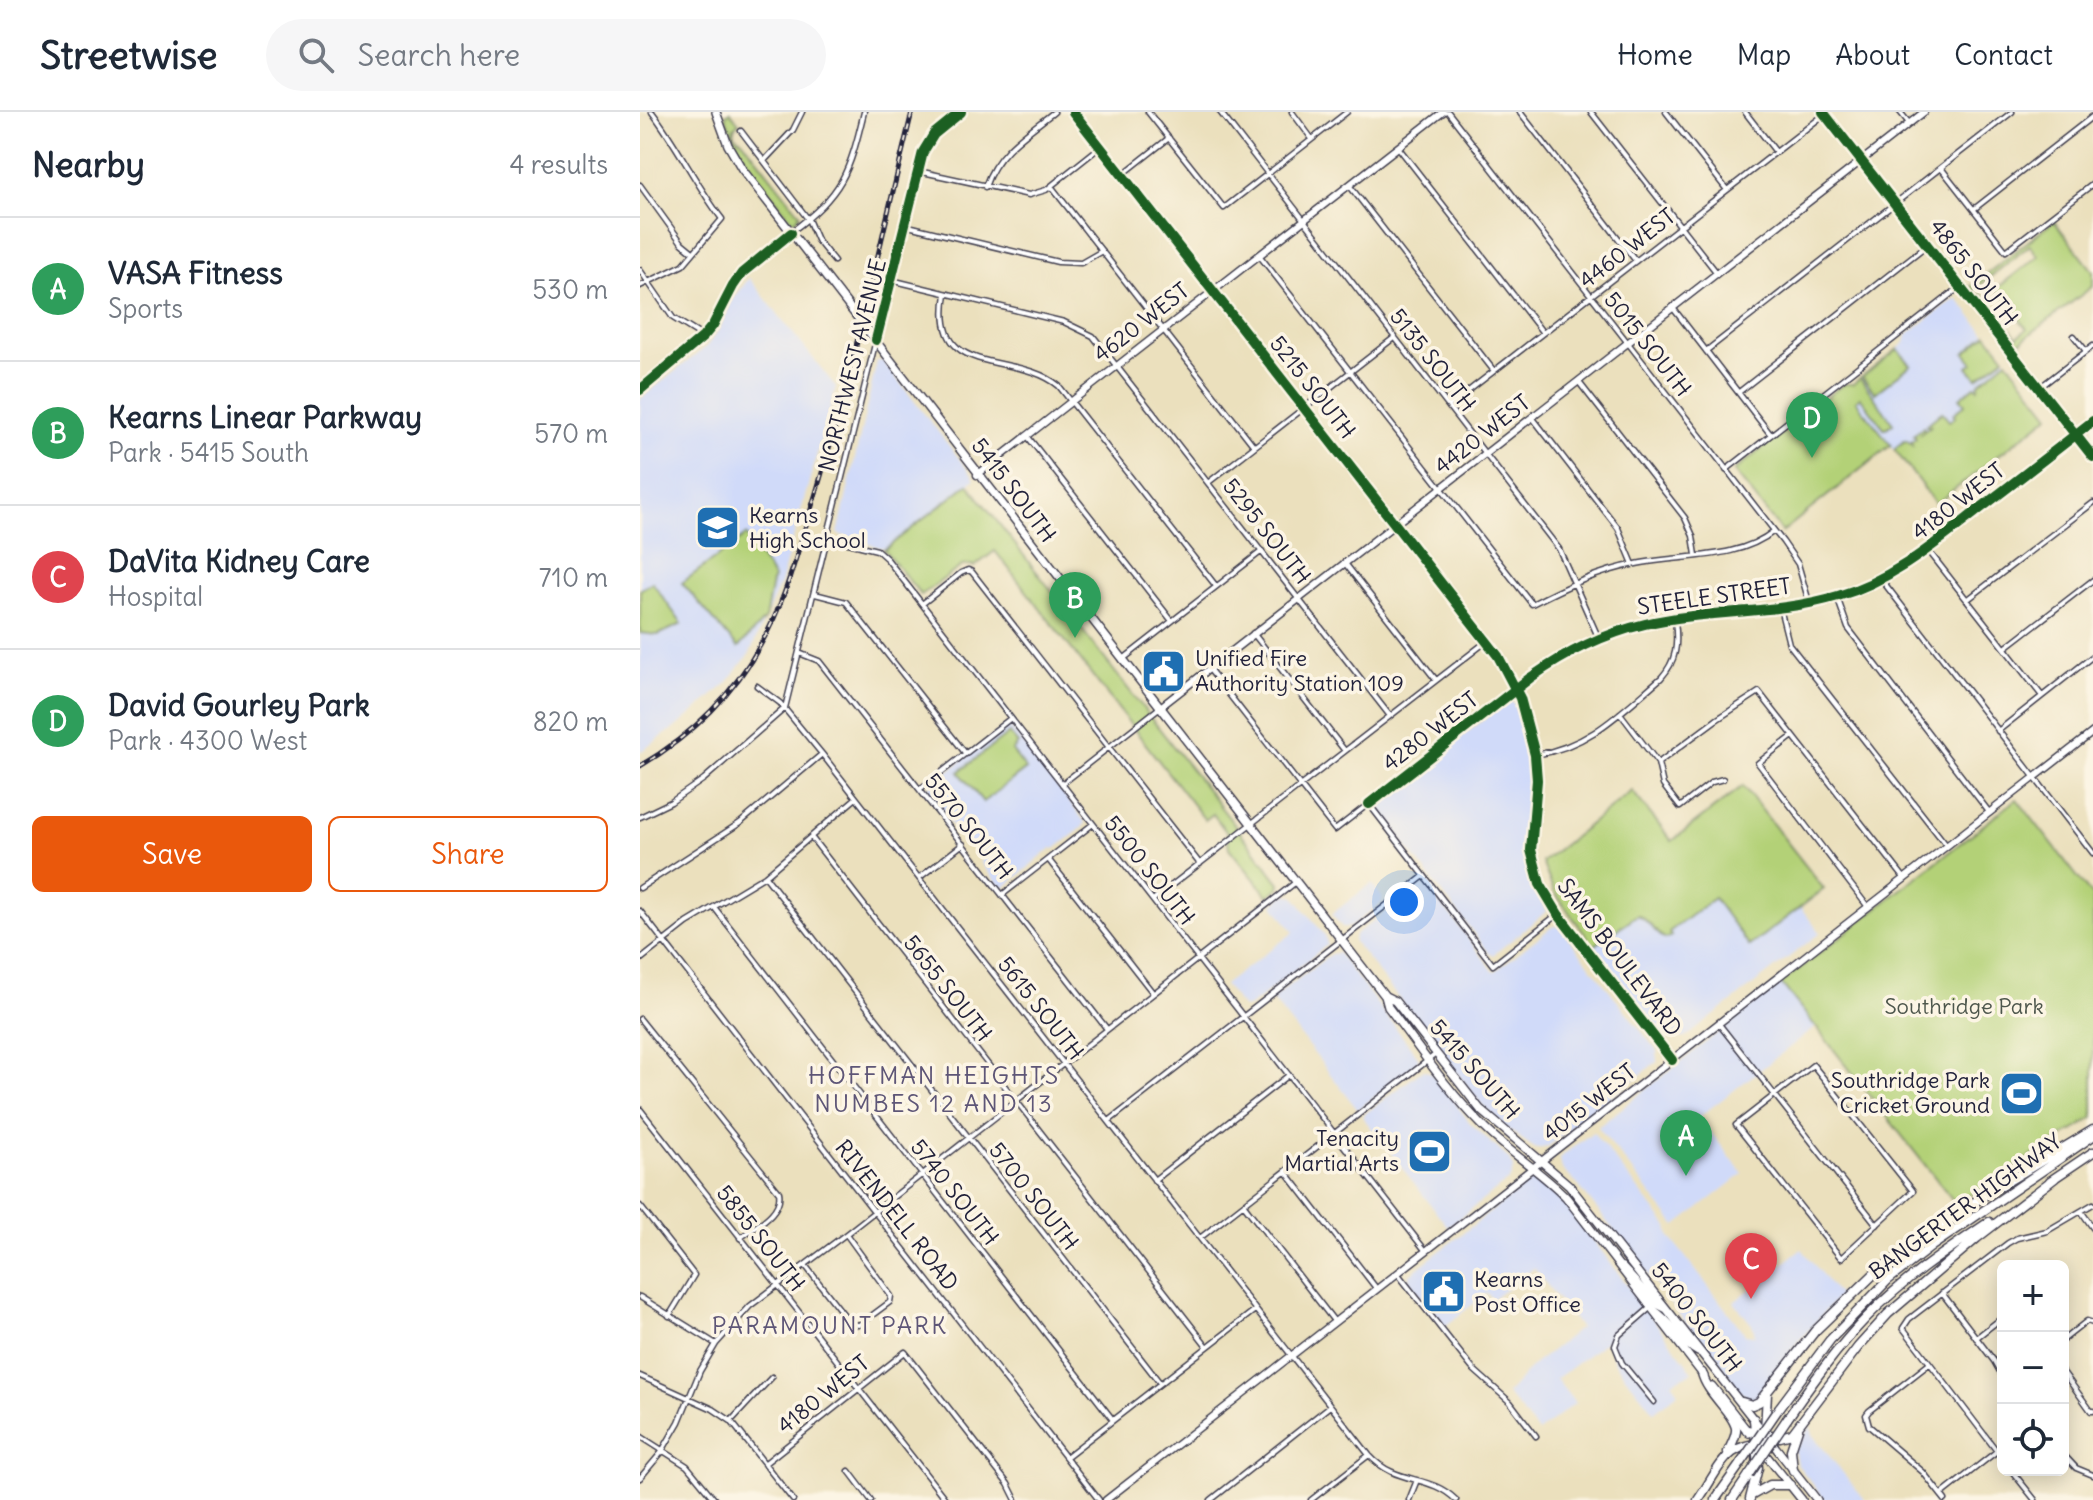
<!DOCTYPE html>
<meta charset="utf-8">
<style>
:root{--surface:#fff;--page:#f6f6f7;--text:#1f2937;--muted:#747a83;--line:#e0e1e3;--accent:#ea580c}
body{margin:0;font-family:Delius,sans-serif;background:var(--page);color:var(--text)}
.controls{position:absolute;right:24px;bottom:24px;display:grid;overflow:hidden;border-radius:12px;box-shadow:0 4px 20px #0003}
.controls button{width:72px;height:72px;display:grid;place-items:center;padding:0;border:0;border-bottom:2px solid var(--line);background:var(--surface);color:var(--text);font:40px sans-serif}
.you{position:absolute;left:764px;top:790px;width:28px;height:28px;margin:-20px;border:6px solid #fff;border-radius:50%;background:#1a73e8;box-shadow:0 0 0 12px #1a73e833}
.badge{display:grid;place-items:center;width:52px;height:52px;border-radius:50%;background:var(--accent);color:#fff;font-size:26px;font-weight:700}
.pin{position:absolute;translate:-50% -66px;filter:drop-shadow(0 2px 4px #0008)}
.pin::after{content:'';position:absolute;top:42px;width:28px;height:24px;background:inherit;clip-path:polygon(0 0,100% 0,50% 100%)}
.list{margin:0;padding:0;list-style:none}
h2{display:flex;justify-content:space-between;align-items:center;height:104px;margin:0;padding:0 32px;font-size:34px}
h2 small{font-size:26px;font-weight:400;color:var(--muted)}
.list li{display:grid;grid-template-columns:52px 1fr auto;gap:24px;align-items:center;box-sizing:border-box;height:144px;padding:0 32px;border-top:2px solid var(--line)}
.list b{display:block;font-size:30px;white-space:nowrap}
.list p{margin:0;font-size:26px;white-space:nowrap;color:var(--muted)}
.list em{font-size:26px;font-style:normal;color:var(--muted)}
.actions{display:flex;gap:16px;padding:24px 32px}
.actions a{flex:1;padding:18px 0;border:2px solid var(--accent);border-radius:12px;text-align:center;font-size:28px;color:var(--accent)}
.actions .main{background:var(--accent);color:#fff}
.icon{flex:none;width:44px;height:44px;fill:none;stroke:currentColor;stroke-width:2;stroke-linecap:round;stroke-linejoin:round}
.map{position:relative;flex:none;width:1453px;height:1388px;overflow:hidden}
header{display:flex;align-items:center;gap:48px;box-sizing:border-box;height:112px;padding:0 40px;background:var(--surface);border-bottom:2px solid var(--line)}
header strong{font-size:38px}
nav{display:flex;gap:44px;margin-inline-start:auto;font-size:28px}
.search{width:560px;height:72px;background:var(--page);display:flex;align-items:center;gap:20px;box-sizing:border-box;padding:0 28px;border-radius:44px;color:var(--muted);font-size:30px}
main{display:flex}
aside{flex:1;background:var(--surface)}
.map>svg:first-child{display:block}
.built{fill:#d0daf9}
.green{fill:#b3d177;stroke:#6a7a59;stroke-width:2;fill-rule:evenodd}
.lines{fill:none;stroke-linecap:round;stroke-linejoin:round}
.street-casing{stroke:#403e4e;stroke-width:7}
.secondary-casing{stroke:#403e4e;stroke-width:9}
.primary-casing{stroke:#403e4e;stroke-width:10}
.highway-casing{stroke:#403e4e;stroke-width:11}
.street{stroke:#fff;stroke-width:4}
.secondary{stroke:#fff;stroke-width:6}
.primary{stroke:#fff;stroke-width:7}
.highway{stroke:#fff;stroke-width:8}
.rail-casing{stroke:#22223b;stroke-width:5}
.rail{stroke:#fcf5e5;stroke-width:2;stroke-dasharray:6;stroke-linecap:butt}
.highway-bridge-casing{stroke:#403e4e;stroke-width:11;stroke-linecap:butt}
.highway-bridge{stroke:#fff;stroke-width:8}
.cycleway-casing{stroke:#fcf5e5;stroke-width:15}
.cycleway{stroke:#1b5e20;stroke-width:10}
.labels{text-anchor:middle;stroke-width:7;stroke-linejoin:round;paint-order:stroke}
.street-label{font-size:22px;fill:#22223b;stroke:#fcf5e5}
.poi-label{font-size:22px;fill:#22223b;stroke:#fcf5e5;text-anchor:start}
.park-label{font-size:22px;fill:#4e574d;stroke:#fcf5e5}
.neighbourhood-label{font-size:24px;letter-spacing:2px;fill:#5e5677;stroke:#fcf5e5}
</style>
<header>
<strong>Streetwise</strong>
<div class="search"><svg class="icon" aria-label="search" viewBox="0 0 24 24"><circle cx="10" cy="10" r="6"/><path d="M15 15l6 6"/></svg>Search here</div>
<nav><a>Home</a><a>Map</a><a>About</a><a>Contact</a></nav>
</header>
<main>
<aside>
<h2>Nearby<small>4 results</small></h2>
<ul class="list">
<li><span class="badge" style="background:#2e9e5b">A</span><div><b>VASA Fitness</b><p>Sports</p></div><em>530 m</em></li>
<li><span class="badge" style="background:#2e9e5b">B</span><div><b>Kearns Linear Parkway</b><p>Park · 5415 South</p></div><em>570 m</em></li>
<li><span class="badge" style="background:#e0444e">C</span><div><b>DaVita Kidney Care</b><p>Hospital</p></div><em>710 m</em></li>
<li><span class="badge" style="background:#2e9e5b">D</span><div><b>David Gourley Park</b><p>Park · 4300 West</p></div><em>820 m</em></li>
</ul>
<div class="actions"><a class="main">Save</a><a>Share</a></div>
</aside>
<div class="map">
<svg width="1453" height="1388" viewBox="0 0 1453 1388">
<rect width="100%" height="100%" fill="#fcf5e5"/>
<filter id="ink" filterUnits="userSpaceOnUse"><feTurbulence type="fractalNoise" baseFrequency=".0125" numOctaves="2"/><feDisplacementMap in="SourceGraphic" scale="16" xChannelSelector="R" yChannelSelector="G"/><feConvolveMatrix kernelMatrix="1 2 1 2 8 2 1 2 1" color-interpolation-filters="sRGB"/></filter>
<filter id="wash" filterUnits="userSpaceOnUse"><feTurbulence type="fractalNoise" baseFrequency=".006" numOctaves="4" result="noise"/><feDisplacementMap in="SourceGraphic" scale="32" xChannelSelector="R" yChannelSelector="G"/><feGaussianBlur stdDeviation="1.8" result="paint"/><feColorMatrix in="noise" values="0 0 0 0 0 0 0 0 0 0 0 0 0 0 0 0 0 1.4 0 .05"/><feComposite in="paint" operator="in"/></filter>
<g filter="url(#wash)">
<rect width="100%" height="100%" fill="#ebe0bd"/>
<path class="built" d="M109 166 196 275 140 472 110 541 87 571 39 613 0 640V287L66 235 80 216 92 189Z
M1317 186 1410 303 1296 392 1203 272 1215 271 1265 231 1267 222Z
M237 249H243L335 367 245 437 198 422Z
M868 589 874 591 879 602 889 649 885 745 894 776 907 799 853 843 849 841 735 694 738 689Z
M370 614 445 710 442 716 415 737 412 736 365 775 358 772 341 751 342 747 325 725H321L287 679 289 674 364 616Z
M1103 674 1184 778 1161 796 1180 821 1045 926H1025L920 790 909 771 902 750 992 679 1032 729Z
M732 771 742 785V790L711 815H702L692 802Z
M783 772 788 774 854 860 913 814H919L1017 939V950L907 1035 896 1037 866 1016 841 992 713 828 716 822Z
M646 782 654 784 686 825 687 833 610 894 603 896 584 873 654 820 633 792Z
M698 841 779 946 777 951 718 998 632 887 691 842Z
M1141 871 1176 915 1059 1005 1103 1062 1036 1114 958 1015Z
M783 958 792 961 831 1012 870 1048 874 1055 870 1067 808 1115 722 1004Z
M953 1020 1028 1115 1030 1125 1105 1222 1115 1223 1113 1214 1094 1190 1162 1137 1199 1184 1156 1232 1116 1288 1110 1287 1100 1280 938 1073 922 1057 920 1047 924 1042Z
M892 1068 902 1069 926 1092 1053 1260 1032 1270 1039 1280 1014 1300 975 1251 971 1239 970 1226 916 1267 935 1291 898 1320 867 1282 892 1254 940 1216 894 1156 853 1187 847 1181 804 1215 769 1169 770 1162Z
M1170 1314 1174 1325 1225 1388H1185L1157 1352 1154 1339Z"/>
<path class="green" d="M90 0 99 11 94 16V23L103 29 160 102 155 109 151 108C125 72 100 47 85 4Z
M1414 109 1453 159V174L1376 233 1330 175ZM1390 133 1398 144 1356 177 1387 217 1377 225 1342 182 1339 184 1334 178Z
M1347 222 1365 245 1337 266 1328 255 1333 251 1325 241Z
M1258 237 1271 253 1235 281 1222 265Z
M1367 248 1410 303 1296 392 1254 337 1266 328 1272 333 1271 330 1276 326 1273 323 1283 315 1285 317 1279 323 1292 313 1288 315 1286 313 1302 300 1309 309 1315 305 1313 302 1325 292 1320 286 1335 274 1338 276 1339 271Z
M1220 266 1253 311 1245 317 1220 285 1216 289 1251 333 1142 420 1094 359 1203 272H1213Z
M328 372 640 771 639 776 628 784 589 736 587 721 573 702 565 708 355 439 334 455 332 453 322 454 281 483 244 438Z
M106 423 133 465 125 507 98 536 42 471Z
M12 470 42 512 18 523 0 521V478Z
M369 621 378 632 372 639 386 657 343 690 319 660Z
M1103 674 1184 777 1109 834 1074 786 1029 820 1031 824 1026 827C1014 822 1009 807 997 803L954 834 914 780 902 750 992 679 1032 729Z
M1377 687 1453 785V1006L1316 1092 1141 871Z"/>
</g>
<g filter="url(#ink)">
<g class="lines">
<defs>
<path id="street" d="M508 0 584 96 707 0
M580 0 919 437 959 527
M652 0 672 27
M808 0 1143 430 1158 452 1169 490
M880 0 996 149
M951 0 1077 161
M1026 0 1087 78
M1105 0 1136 40
M1260 0 1269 11
M101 19 168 107 177 128 194 149
M758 35 903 221
M124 49 153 18 162 0
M1301 56 1366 139 1453 72
M278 59 389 83 406 78 460 35
M482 63 529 26
M0 73 42 131 53 140
M709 73 854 259
M411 74 614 334
M345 75C357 39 386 22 414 0
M1334 97 1453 4
M264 113 418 150 441 151 462 139
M151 120C203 81 209 62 224 0
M619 143 892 492C925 475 959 459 996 452 1042 442 1097 449 1134 419
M0 158 33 206 62 224
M251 168 424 210 453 224 750 604
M0 174 43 153 82 107C56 73 38 34 12 0
M306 182C291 270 375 237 419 274L576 474
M1033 196 1131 323
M1434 224 1446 239
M1066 239 1372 0
M938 269 1045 406 1053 424 1056 443
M1399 276 1453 234
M1099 280 1287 133
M809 294 1185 2
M892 305 978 416 993 452
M388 325 532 509
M1086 358 1320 175
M569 370 755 225
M188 426 237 438 247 447 785 1138
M1288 438 1402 584
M704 450 796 568
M1241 467 1453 741
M175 482 206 490 326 642
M1197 485 1208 516 1349 700
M1327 488 1453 391
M282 492 321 461 328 458 332 460 560 752
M1140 496 1149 532 1307 734
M613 521 705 639
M1365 536 1453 468
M159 541 179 549 467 917
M482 548 622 439
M570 558 695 718 875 578
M117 574 140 591 182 642 729 1343C757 1374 789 1361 816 1388
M980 601 1018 651 1023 673 1040 695 1072 670 1083 667
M1358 619 1453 544
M1153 624 1118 651 1228 795
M895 643C950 634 980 601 1021 566 1037 548 1038 532 1035 509
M1018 651 1076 608 1119 580 1265 767
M422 672 519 596
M280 677 371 606
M729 692 853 853 918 802
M0 705 31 690 64 667 145 596 235 232
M171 725 567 1234
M408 747 513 881
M125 764 520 1271
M279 766 323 732
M0 776 100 711 182 642
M362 783 453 712
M514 787 847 529
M74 795 473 1308
M0 799 459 1388
M0 848 47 811 125 764 216 686
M0 907 139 1080C143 1101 115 1114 100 1126
M1079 912 1237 1113
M1173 953 1273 1079 1201 1146 1096 1013Z
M0 997 306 1388
M469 1009 784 764
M646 1060 736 1176
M514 1068 649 963
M604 1093 694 1209
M0 1094 54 1163 29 1204
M1441 1099 1453 1116
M560 1126 796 942
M165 1153 211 1212 219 1213 223 1210 250 1190 251 1184 206 1122
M758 1162 832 1256 870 1290 896 1324
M1302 1181 1354 1249 1363 1265
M0 1185 76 1232
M1010 1196 979 1223 975 1234 982 1251 1014 1290
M1336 1226 1363 1205
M1423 1228 1447 1209 1453 1211
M1289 1252 1229 1299 1226 1303 1229 1314 1283 1360 1305 1388
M1423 1260 1451 1299H1453
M0 1264 73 1297 91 1309 153 1388
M91 1309 132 1265
M0 1324 47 1354 75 1388
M1423 1342 1436 1356 1453 1363
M426 1345 615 1198
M1363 1347 1263 1216 1269 1207 1368 1131 1377 1126 1407 1119 1453 1092
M124 1352 265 1240 368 1372 376 1388
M1371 1358 1395 1388
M209 1359 231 1388
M0 1366 21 1341 39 1310 60 1259 76 1232 110 1194 206 1122 656 770
M1301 1383 1357 1339
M571 1388 690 1294
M671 1388 729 1343
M769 1388 777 1368"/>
<path id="secondary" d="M433 0 858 544 880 586 895 643 897 668 891 738 900 772 918 802 1032 948
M1183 0 1453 345
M236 228 283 40 294 22 321 0
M0 278 63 225 73 213 93 174 102 161 151 121
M337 363 803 0
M876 577C953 516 1015 509 1108 498 1138 495 1169 493 1198 484 1254 467 1298 430 1343 395 1379 366 1416 338 1453 309
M519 596 1284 0
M466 1388 1453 620"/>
<path id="primary" d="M76 0 88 33 102 57 745 884 748 895C778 934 806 977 841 1012 867 1039 899 1058 926 1085L1064 1264
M745 884 755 889 840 997 929 1073 1177 1388
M982 1155 1015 1191 1025 1196
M1015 1199C1032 1210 1040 1230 1058 1240
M1072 1274 1109 1321
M1121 1337 1162 1388"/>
<path id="highway" d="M1410 1069 1453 1040
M1062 1261C1067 1282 1093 1300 1096 1316 1097 1324 1091 1333 1088 1340
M1102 1290 1112 1293 1119 1290 1175 1219 1235 1161 1342 1085 1453 1018
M1139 1296 1190 1228 1248 1168 1292 1134 1453 1024
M1147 1307C1172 1271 1197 1236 1227 1205 1264 1167 1306 1139 1349 1110
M1107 1318 1140 1325 1152 1322 1218 1235 1248 1202 1337 1126 1415 1066
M1125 1320 1127 1281
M1153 1358 1151 1338 1158 1317
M1114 1382 1130 1373H1150
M1110 1387 1118 1356 1114 1307
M1058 1388C1082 1353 1085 1329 1133 1331
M1075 1388 1101 1351
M1092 1388 1109 1363"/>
</defs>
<use href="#street" class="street-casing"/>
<use href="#secondary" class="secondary-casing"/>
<use href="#primary" class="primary-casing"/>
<use href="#highway" class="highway-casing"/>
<use href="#street" class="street"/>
<use href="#secondary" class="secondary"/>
<use href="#primary" class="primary"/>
<use href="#highway" class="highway"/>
<defs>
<path id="rail" d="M0 654C51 624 94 582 122 530 146 488 157 440 172 394 212 264 240 131 272 0"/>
</defs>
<use href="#rail" class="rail-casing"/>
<use href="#rail" class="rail"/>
<defs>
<path id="highway-bridge" d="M1101 1351 1139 1296
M1109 1363 1147 1307"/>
</defs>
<use href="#highway-bridge" class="highway-bridge-casing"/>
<use href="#highway-bridge" class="highway-bridge"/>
<defs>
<path id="cycleway" d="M433 0 858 544 880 586 895 643 897 668 891 738 900 772 918 802 1032 948
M1183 0 1453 345
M236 228 283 40 294 22 321 0
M0 278 63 225 73 213 93 174 102 161 151 121
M729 692 890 566C924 542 963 522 1005 512 1068 497 1136 503 1198 484 1253 468 1297 430 1342 395 1379 367 1416 338 1453 309"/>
</defs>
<use href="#cycleway" class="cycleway-casing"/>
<use href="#cycleway" class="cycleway"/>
</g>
</g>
<defs>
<symbol id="school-square" viewBox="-11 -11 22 22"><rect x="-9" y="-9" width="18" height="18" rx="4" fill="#1f6fb2" stroke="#fcf5e5"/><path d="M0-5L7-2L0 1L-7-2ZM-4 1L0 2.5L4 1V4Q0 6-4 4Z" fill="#fff"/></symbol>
<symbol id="civic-square" viewBox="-11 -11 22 22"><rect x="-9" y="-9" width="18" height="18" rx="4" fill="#1f6fb2" stroke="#fcf5e5"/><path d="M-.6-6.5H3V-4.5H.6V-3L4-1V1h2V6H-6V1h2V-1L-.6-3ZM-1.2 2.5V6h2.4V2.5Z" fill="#fff"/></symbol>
<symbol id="stadium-square" viewBox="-11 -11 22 22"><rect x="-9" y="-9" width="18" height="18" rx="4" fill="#1f6fb2" stroke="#fcf5e5"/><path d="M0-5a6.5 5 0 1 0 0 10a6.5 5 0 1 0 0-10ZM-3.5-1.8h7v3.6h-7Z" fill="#fff"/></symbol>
</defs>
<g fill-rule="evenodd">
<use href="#school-square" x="52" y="390" width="51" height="51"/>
<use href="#civic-square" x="498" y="534" width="51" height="51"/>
<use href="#stadium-square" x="1356" y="956" width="51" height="51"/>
<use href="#stadium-square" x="764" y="1014" width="51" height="51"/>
<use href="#civic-square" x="778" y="1154" width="51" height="51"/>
</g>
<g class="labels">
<g class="street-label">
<text transform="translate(987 136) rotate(-38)" y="8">4460 WEST</text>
<text transform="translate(1334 160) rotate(52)" y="8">4865 SOUTH</text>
<text transform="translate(501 210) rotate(-38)" y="8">4620 WEST</text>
<text transform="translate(1008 232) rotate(52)" y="8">5015 SOUTH</text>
<text transform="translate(793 248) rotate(52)" y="8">5135 SOUTH</text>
<text transform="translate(212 253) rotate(-76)" y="8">NORTHWEST AVENUE</text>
<text transform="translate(673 275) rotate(52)" y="8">5215 SOUTH</text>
<text transform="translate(842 322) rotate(-38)" y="8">4420 WEST</text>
<text transform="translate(374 378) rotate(53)" y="8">5415 SOUTH</text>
<text transform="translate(1318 389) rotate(-38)" y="8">4180 WEST</text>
<text transform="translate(627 419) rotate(52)" y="8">5295 SOUTH</text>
<text transform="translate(1074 484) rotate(-8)" y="8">STEELE STREET</text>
<text transform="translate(790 619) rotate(-38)" y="8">4280 WEST</text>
<text transform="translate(329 714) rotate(52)" y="8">5570 SOUTH</text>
<text transform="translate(510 758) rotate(52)" y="8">5500 SOUTH</text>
<text transform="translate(980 845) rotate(53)" y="8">SAMS BOULEVARD</text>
<text transform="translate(308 876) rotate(52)" y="8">5655 SOUTH</text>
<text transform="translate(401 896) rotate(52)" y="8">5615 SOUTH</text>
<text transform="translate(835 957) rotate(49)" y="8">5415 SOUTH</text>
<text transform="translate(949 990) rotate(-38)" y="8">4015 WEST</text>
<text transform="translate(315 1080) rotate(52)" y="8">5740 SOUTH</text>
<text transform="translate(394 1084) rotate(52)" y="8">5700 SOUTH</text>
<text transform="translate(1325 1094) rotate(-36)" y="8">BANGERTER HIGHWAY</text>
<text transform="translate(257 1103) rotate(52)" y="8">RIVENDELL ROAD</text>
<text transform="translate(121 1126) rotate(52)" y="8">5855 SOUTH</text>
<text transform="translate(1057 1205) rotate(52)" y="8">5400 SOUTH</text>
<text transform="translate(183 1282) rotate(-39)" y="8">4180 WEST</text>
</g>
<g class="poi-label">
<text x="109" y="411">Kearns<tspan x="109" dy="25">High School</tspan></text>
<text x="555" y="554">Unified Fire<tspan x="555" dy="25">Authority Station 109</tspan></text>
<text x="1350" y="976" text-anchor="end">Southridge Park<tspan x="1350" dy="25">Cricket Ground</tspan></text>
<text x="759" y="1034" text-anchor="end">Tenacity<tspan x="759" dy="25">Martial Arts</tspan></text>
<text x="834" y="1175">Kearns<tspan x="834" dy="25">Post Office</tspan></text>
</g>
<g class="park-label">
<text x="1324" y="902">Southridge Park</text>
</g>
<g class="neighbourhood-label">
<text x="294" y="972">HOFFMAN HEIGHTS<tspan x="294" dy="28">NUMBES 12 AND 13</tspan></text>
<text x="190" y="1222">PARAMOUNT PARK</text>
</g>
</g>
</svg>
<div class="controls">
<button>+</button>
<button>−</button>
<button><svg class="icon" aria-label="locate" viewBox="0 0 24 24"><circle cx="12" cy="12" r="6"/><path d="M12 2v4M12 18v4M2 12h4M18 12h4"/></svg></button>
</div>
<div class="you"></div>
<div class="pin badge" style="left:1046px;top:1064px;background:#2e9e5b">A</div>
<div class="pin badge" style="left:435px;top:526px;background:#2e9e5b">B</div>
<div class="pin badge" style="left:1111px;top:1187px;background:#e0444e">C</div>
<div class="pin badge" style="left:1172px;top:346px;background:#2e9e5b">D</div>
</div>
</main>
